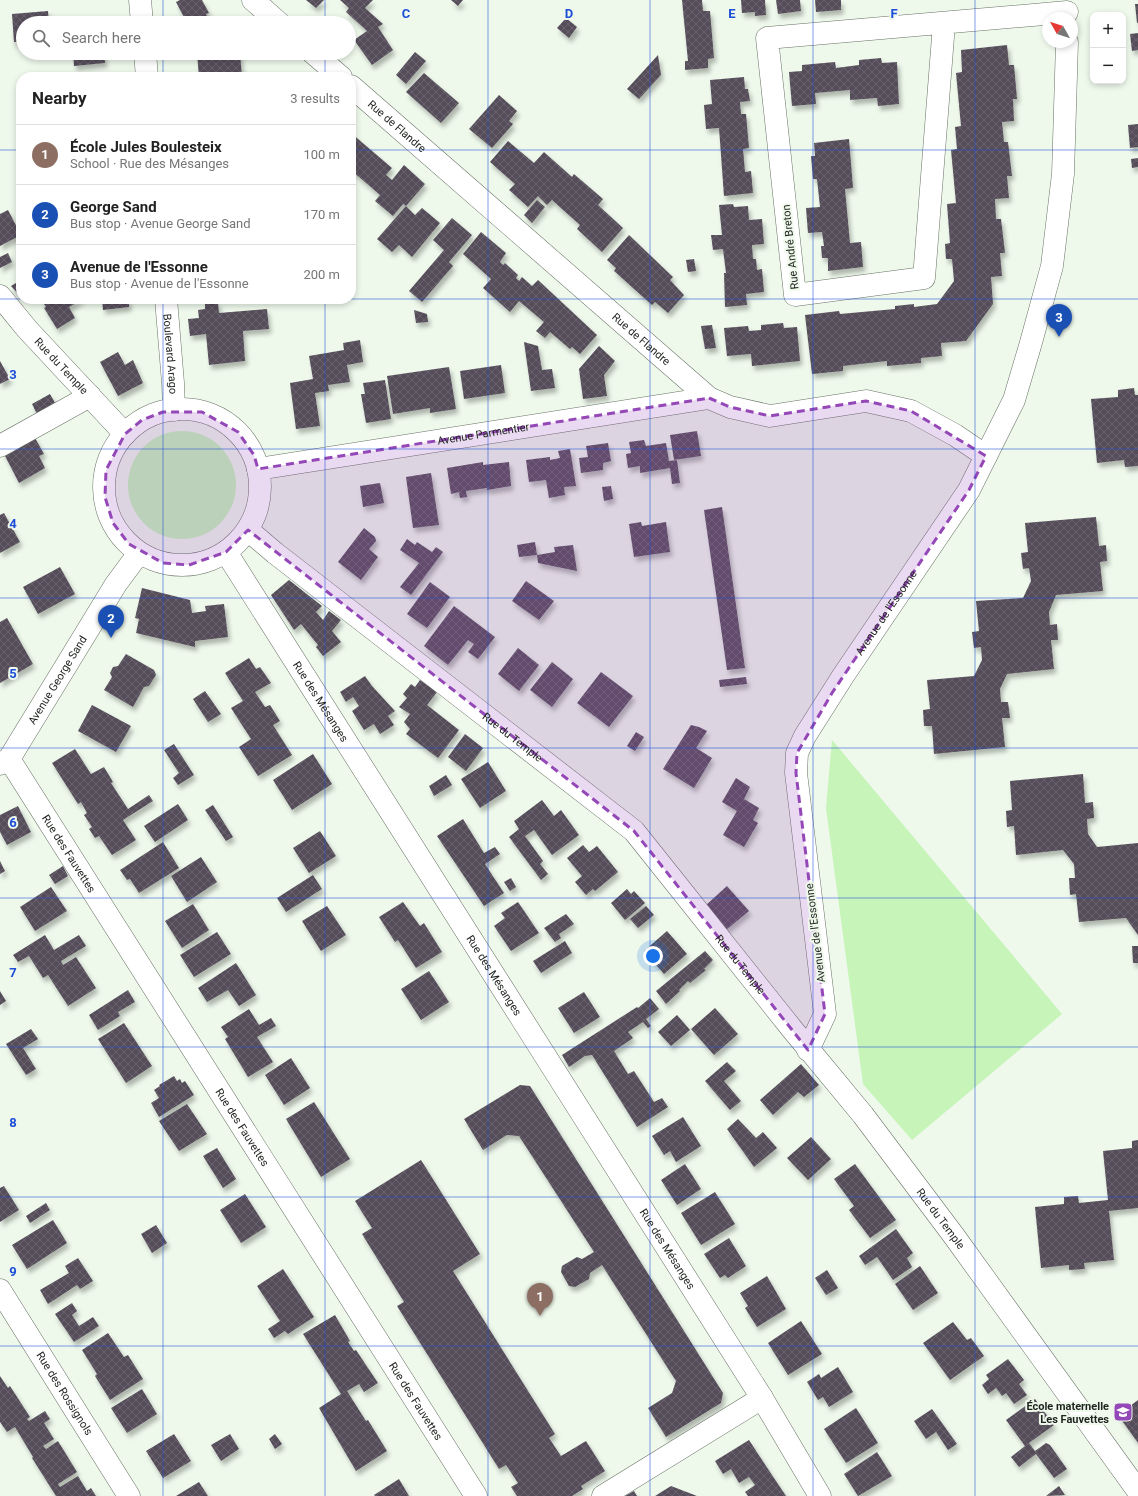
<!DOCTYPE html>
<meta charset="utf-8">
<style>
:root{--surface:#fff;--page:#f2f2f2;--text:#222;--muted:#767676;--line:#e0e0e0;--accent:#1a73e8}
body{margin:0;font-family:Roboto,sans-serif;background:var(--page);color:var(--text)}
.controls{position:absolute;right:12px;top:12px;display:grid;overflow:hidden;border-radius:8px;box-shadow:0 2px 6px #0003}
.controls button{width:36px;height:36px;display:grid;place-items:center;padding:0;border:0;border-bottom:1px solid var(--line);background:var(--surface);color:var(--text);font:20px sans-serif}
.compass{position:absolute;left:1042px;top:12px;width:36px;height:36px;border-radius:50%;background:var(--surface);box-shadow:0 2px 6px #0003;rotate:309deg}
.you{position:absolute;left:653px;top:956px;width:14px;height:14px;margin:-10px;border:3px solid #fff;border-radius:50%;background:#1a73e8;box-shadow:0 0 0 6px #1a73e833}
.badge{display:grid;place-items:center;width:26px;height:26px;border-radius:50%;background:var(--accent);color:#fff;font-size:13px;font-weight:700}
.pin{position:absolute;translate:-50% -33px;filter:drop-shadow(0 1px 2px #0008)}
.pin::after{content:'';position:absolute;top:21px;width:14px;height:12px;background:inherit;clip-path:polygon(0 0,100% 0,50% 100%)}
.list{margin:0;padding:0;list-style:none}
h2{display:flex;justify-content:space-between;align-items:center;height:52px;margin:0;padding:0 16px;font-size:17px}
h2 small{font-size:13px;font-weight:400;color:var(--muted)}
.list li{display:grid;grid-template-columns:26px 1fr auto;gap:12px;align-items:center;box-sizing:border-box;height:60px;padding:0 16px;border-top:1px solid var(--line)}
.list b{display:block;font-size:15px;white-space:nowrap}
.list p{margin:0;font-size:13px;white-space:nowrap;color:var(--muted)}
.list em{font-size:13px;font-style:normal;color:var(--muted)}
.icon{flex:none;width:22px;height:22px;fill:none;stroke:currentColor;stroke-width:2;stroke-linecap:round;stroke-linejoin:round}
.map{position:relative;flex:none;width:1138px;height:1496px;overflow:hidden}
.search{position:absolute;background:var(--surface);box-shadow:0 2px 6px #0003;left:16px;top:16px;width:340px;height:44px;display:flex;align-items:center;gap:10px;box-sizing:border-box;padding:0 14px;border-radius:22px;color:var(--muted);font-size:15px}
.panel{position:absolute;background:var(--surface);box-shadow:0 2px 6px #0003;left:16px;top:72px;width:340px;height:232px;border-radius:16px}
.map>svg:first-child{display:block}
.green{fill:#c6f4b9}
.building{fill:url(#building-cross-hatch);filter:url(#shadow)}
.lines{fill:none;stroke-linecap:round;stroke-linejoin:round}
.minor-casing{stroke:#697266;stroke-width:23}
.minor{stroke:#fff;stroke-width:22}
.marked{fill:#9447b7;fill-opacity:0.2;stroke:#9447b7;stroke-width:3;stroke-dasharray:8 5;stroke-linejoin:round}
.grid{fill:none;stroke:#1d4ed8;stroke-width:1;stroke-opacity:0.55}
.labels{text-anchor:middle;stroke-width:4;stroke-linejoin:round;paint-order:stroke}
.street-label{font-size:11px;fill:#1f231e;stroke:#eef8eb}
.poi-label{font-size:11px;font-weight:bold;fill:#1f231e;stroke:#eef8eb;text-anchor:end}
.grid-label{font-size:13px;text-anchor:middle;font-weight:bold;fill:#1d4ed8;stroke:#eef8eb;stroke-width:4;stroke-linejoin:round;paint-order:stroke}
</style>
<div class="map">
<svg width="1138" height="1496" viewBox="0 0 1138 1496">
<defs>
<pattern id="building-cross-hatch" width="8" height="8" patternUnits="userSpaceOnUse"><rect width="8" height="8" fill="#564e5a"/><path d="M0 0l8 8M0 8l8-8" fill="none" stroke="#6a646e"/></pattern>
<filter id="shadow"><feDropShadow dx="2.5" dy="4.5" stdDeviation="2" flood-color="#0004"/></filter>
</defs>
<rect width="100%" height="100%" fill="#eef8eb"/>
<path class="green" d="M128 485a54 54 0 1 1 108 0a54 54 0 1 1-108 0Z
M832 740 1062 1014 912 1140 863 1084 826 808Z"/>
<path class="building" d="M180 0H202L209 13 206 14 210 23H187L176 2Z
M306 0H324L316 8Z
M340 0H373L365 8 383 24 378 27 393 50 372 65 354 40 367 31 346 12 349 8Z
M451 0H463L458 6Z
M682 0H702L703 11H710L714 58 708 59V68L685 70V61H688Z
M741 0H765L766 15 755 16V12L742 13Z
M776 0H800L801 11 778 14Z
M815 0H841V10L816 12Z
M1135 4H1138V23H1137Z
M48 11 49 23H23V42H14L12 14Z
M566 18 577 27 569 38 557 28Z
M1138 33V50L1132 51 1130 34Z
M1007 45 1009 65H1014L1017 99H1013L1014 121 1002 122 1004 142H1008L1012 176H1007L1009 198 995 199 996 219H1001L1005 253H1000L1002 276 991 277 993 304 966 341 941 343 942 356 921 358V363L887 366V361L843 366V371L812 374 805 315 839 311 840 314 895 309V306L914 304V307L937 304 954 281 952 259H946L945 244 950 243 947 204 956 203 951 150 957 149 955 127 961 126 956 73 962 72 961 50Z
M415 52 426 61 406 84 396 75Z
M73 53H104L105 63 74 66Z
M197 53H240L242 77H199Z
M658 55 661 75 639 99 627 89Z
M881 58 882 63 897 62 899 104 878 106 877 98 850 100V90L815 93 816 104 792 106 789 72 802 71V65L835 62 836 68 859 65V60Z
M284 72 289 77H279Z
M424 73 459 103 441 123 406 92Z
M744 77 745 89H748L750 101 740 102 741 114H746L749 148 743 149 745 172 751 171 753 193 724 196 719 128 706 129 704 105 712 104 710 80Z
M499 95 517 111 509 121 513 124 492 148 469 129Z
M1138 124V147L1130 148 1128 125Z
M351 133 392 168 386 175 392 180 404 165 425 184 406 206 403 204 393 216 375 201 380 195 351 170Z
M849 139 853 188 845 189 850 243 861 242 863 267 828 271V258H822L821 246H824L822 232 808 233 806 208 820 207 817 179H813L811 156H815L814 143Z
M508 141 534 163 544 152 572 177 574 174 603 199 598 205 623 228 602 252 577 229 580 225 552 200 547 205 538 196 528 207 509 190 515 184 490 162Z
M1138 158V167L1132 168 1131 159Z
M537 200 545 207 532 223 524 215Z
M733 204 734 207 748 206 749 220 762 219 764 244 752 245 753 259H756L757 270 762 269 764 292 746 294 747 305 725 307 724 273H726L723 249 713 250 711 235H722L719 205Z
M406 206 415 215 422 208 440 223 412 257 399 245 392 252 377 239Z
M8 210 21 235 0 246V214Z
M452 218 472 235 449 262 453 266 422 302 409 291 444 250 433 240Z
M481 232 506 253 500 262 503 265 505 263 518 275 516 278 519 281 522 277 532 286 538 280 597 335 580 354 572 347 570 349 550 332 545 338 536 331 544 322 519 301 510 312 483 288 491 279 463 254Z
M629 235 673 277 670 280 684 295 668 313 655 302 652 305 614 271 616 268 607 260Z
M8 253 12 262 0 268V257Z
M694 259 696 271 688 272 686 260Z
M21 280V297L11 286Z
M41 299H83L69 307 75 318 57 329 44 308 46 307Z
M102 299H129V307L103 310Z
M218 302 219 313 267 309 269 329 243 331 245 361 209 365 206 334 190 336 188 319 199 318 198 310 205 309V303Z
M414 310 427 314 428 322 416 323Z
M783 323 784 328 797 327 800 361 752 366 751 354 727 356 724 328 748 326 749 331 761 330V325Z
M712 325 716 348 705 349 701 326Z
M360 340 363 362 347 365 350 382 328 385 329 391 315 393 320 426 296 429 290 383 313 379 309 356 344 350 343 343Z
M524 342 538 346 542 370 552 369 555 388 531 391Z
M599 346 615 361 604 375 607 396 583 399 579 369Z
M118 352 125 365 133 360 143 383 118 396 100 362Z
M0 361 10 379 0 384Z
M501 365 505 393 464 399 460 371Z
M449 367 456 409 430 413V408L393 414 387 376Z
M385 380 391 419 366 423 361 394H365L363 383Z
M1134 388 1135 395H1138V466L1125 467 1124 460 1097 463 1091 399 1118 397V390Z
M50 394 58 408 39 418 32 404Z
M697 431 701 456 674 460 670 435Z
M34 436 44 454 39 456 45 468 19 483 3 452Z
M644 440 646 446 666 443 669 461 677 460 680 483 672 484 670 468 640 473V466L628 468 626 454 631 453 629 442Z
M608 443 611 461 603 463V470L581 473 579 458 588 457 586 446Z
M570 449 576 486 564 487 565 495 549 498 546 480 529 482 526 460 550 457V460L560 458 558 451Z
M483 462V465L509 462 511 486 487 490V488L466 491 467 497 460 498 459 492 451 494 447 468Z
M431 473 439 525 413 528 406 477Z
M380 483 384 503 363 507 360 486Z
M611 486 613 499 604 501 602 487Z
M722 507 745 668 727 670 704 510Z
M4 513 20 542 0 553V515Z
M1096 517 1099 546 1106 545 1107 561 1100 562 1103 591 1056 595 1049 612 1050 625 1057 624 1058 640H1051L1054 669 1007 674 1000 689 1001 702H1008L1010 718H1002L1005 747 934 754 932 726H924L923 710 930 709 927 680 974 676 982 660 981 647 974 648 972 632 979 631 976 601 1023 598 1031 581 1029 568 1023 569 1021 553 1028 552 1025 523Z
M641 522 642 526 666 522 670 552 634 557 629 524Z
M364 528 375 537 376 541 369 549 378 557 361 580 338 562Z
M407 539 415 545 417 542 432 552 436 547 443 552 411 595 400 587 419 563 400 550Z
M535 542 537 555 519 557 517 545Z
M573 545 577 571 538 563 537 555 555 552 554 547Z
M60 567 75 594 38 614 23 587Z
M289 580 322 606 316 612 323 620 329 611 341 620 332 631 341 642 323 656 316 647 318 645 301 624 294 630 271 595Z
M526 581 554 601 539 620 512 601Z
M430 582 450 597 427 628 407 614Z
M142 588 190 600 192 613 206 611 205 606 224 604 228 637 195 641V647L136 633 139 619 135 618Z
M454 606 495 637 478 659 468 652 474 644 468 640 448 665 424 646Z
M7 618 33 664 0 683V622Z
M518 648 539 665 519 691 498 674Z
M126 654 154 670 156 675 149 686 144 687 133 707 104 690 112 677 110 673 113 667 118 666Z
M249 658 256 669 260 667 271 683 255 692 265 707 270 705 280 721 273 725 292 755 258 776 239 747 251 739 231 708 243 701 225 673Z
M552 662 573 679 552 707 530 690Z
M601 672 633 696 609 727 577 703Z
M365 676 372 686 395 711 388 716 394 725 380 734 374 724 364 730 352 711 359 706 353 697 346 702 340 692Z
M746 677 747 684 720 687 719 680Z
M420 680 437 692 427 705 459 730 438 758 406 734 410 729 404 722 410 714 399 707 407 698 403 694 411 684 415 687Z
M205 691 221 714 208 722 193 699Z
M92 705 131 726 116 752 78 731Z
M691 725 699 727 707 731 696 748 712 758 694 788 663 769Z
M636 732 644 737 635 751 627 746Z
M465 734 483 748 466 771 448 757Z
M174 744 194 775 178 785 173 778 179 773 164 750Z
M75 749 91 774 104 767 113 782 111 783 128 809 149 795 153 801 123 820 136 840 112 855 99 836 95 838 89 829 92 827 84 815 87 813 81 802 78 804 52 763Z
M313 754 332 784 292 810 273 780Z
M488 762 506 791 480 808 461 779Z
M1083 774 1085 803 1093 802 1094 818 1087 819 1088 834 1097 847 1138 843V935L1126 918 1079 922 1076 894 1070 895 1069 878H1075L1074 864 1063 850 1016 855 1014 826 1007 827 1006 811 1012 810 1010 781Z
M446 775 452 785 434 796 429 786Z
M736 778 750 787 744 799 759 808 753 820 758 823 744 847 723 835 737 811 722 802Z
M542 800 554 816 561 810 579 835 552 855 534 830 525 836 543 861 540 864 548 874 541 880 509 837 519 829 514 821Z
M178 804 188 820 155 842 144 826Z
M213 805 233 837 226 841 205 810Z
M18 806 31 832 7 845 0 832V815Z
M463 819 484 853 495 847 500 854 485 864 504 893 484 906 437 836Z
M320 831 336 856 309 873 293 848Z
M163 842 179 868 139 893 130 879 127 880 120 870Z
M583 845 589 852 597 846 618 872 595 891 593 889 586 895 575 882 582 876 567 858Z
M201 857 217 882 187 902 171 876Z
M0 861 5 871 0 874Z
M63 866 68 876 55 884 49 875Z
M313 875 322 889 286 912 277 898Z
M511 878 516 887 510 891 504 882Z
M727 886 749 911 726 930 705 906Z
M51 887 67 911 35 931 20 907Z
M627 889 631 894 634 891 645 903 625 920 611 903Z
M403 902 420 926 424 923 442 952 416 968 398 940 395 942 379 917Z
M518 902 539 933 511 951 494 926 505 918 501 913Z
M193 904 209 930 182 948 165 921Z
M327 906 346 935 321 951 302 921Z
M646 906 654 915 638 928 630 919Z
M566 914 574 924 559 934 561 938 555 942 544 928Z
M667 931 687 954 664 974 644 951Z
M217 932 231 954 194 977 180 955Z
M45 935 54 950 79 935 86 946 61 961 63 965 76 957 96 988 68 1006 48 975 43 978 29 956 18 962 13 955Z
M565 941 572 953 541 973 533 961Z
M1132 946H1138V963H1133Z
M705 951 713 960 704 969 706 970 690 983 688 981 679 990 680 991 666 1004 656 991Z
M236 963 256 995 239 1006 228 990 207 1002 198 988Z
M429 971 449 1002 421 1020 401 989Z
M128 990 135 1002 118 1012 120 1016 98 1030 89 1015Z
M0 991 6 1001 0 1005Z
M584 992 600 1017 574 1033 558 1008Z
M650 998 659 1009 646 1019 651 1026 648 1028 643 1022 628 1032 633 1038 614 1051 628 1074 634 1071 654 1102 662 1098 668 1107 637 1127 592 1055 585 1056 569 1067 562 1055 637 1007 638 1008Z
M715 1008 738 1034 714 1055 691 1029Z
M249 1009 259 1025 271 1018 276 1026 257 1037 273 1062 248 1077 225 1039 228 1037 221 1027Z
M677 1015 690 1030 671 1046 658 1032Z
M124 1023 152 1066 126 1083 98 1039Z
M31 1029 38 1039 23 1048 36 1069 26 1075 6 1044Z
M291 1058 310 1088 284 1105 265 1075Z
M727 1062 736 1071 724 1081 741 1101 730 1110 705 1081Z
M801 1064 819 1085 804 1097 798 1092 773 1115 760 1100Z
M174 1076 177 1081 180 1079 182 1083 185 1081 194 1095 159 1117 151 1103 159 1098 154 1090 160 1086 159 1085Z
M520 1085 530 1086 723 1393 721 1403 666 1437 648 1408 672 1393 676 1381 602 1265 590 1273 589 1279 575 1287 569 1286 561 1272 562 1266 577 1257 582 1259 594 1252 519 1136 507 1135 483 1150 464 1119Z
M314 1102 350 1159 321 1177 286 1119Z
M187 1104 207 1134 179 1151 159 1121Z
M683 1117 701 1146 676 1162 670 1151 664 1155 652 1136Z
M738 1119 756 1138 763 1132 777 1148 754 1167 727 1129Z
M811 1137 831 1159 808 1180 787 1158Z
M1138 1140V1208L1109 1211 1114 1260 1084 1263 1085 1269 1069 1270V1265L1041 1268 1035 1207 1064 1204V1197L1078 1196 1079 1203 1108 1200 1103 1151 1132 1148V1141Z
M217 1148 236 1179 223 1188 203 1156Z
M421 1160 480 1254 453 1271 555 1434 549 1438 561 1456 586 1441 605 1471 581 1486 583 1489 572 1496H517L511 1487 518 1483 506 1465 499 1469 397 1306 404 1302 362 1234 372 1228 355 1201Z
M685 1164 701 1189 677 1205 661 1180Z
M855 1164 896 1220 870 1238 849 1210 854 1206 834 1179Z
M4 1186 19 1210 0 1222V1188Z
M715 1192 735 1224 701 1245 681 1213Z
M245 1194 266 1227 241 1243 220 1210Z
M46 1203 50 1210 30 1223 26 1216Z
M53 1220 67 1243 27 1269 12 1245Z
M156 1225 167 1243 152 1253 141 1234Z
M896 1229 913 1253 907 1258 912 1267 893 1280 877 1257 865 1265 859 1256Z
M729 1238 746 1266 728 1278 725 1275 720 1278 704 1254Z
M78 1258 93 1281 80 1289 77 1285 48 1304 40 1290 69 1273 65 1266Z
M920 1266 938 1293 913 1310 895 1284Z
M283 1269 314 1317 288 1334 285 1331 274 1338 268 1329 280 1321 257 1286Z
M827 1270 838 1288 826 1295 815 1278Z
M767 1276 786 1309 757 1327 745 1308 748 1306 740 1293Z
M72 1303 77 1311 72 1315 79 1326 93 1317 99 1326 74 1342 55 1314Z
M335 1315 350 1341 348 1342 354 1351 356 1350 378 1383 364 1392 359 1384 347 1391 366 1421 368 1420 387 1451 356 1471 319 1408 341 1394 303 1334Z
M801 1321 822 1354 788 1375 768 1343Z
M953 1322 967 1340 971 1338 984 1356 950 1380 923 1343Z
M108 1333 124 1357 128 1355 143 1379 110 1400 95 1376 97 1374 82 1350Z
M1008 1359 1024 1380 1019 1384 1027 1395 1014 1404 1006 1393 1002 1396 996 1388 988 1394 982 1385 989 1379 986 1375Z
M838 1367 853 1392 829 1407 823 1397 818 1400 807 1382 819 1374 821 1378Z
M0 1376 8 1388 10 1386 30 1417 27 1419 29 1421 45 1411 50 1419 44 1423 54 1439 43 1446 46 1449 58 1441 77 1472 58 1484 60 1487 78 1476 87 1491 91 1488 96 1496H56L32 1458 33 1457 15 1427 7 1432 0 1422Z
M142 1389 157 1414 127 1433 111 1408Z
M1035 1399 1054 1425 1029 1443 1035 1451 1046 1443 1050 1445 1067 1469 1054 1478 1036 1454 1019 1467 1011 1457 1025 1446 1006 1420Z
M1138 1400V1443L1118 1415Z
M856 1408 878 1443 846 1463 824 1429Z
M932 1409 957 1444 948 1450 936 1432 926 1439 914 1421Z
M174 1434 191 1461 163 1478 146 1451Z
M230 1434 239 1449 221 1461 211 1445Z
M275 1434 282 1444 275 1449 269 1439Z
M749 1440 766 1466 786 1496H748L745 1492 755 1485 749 1477 739 1483 731 1469 723 1474 715 1461Z
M877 1452 892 1476 858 1496 844 1474Z
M399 1479 409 1496H375L374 1495Z
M199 1482 208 1496H176Z
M671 1486 697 1496H655Z
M1059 1486 1065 1495 1046 1496Z
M634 1491 637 1496H625Z"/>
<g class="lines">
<defs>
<g id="minor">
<path d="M140 0 142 23"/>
<path d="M253 0 279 23"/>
<path d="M944 24 924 278 795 295 767 38 1067 12"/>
<path d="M145 53 147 77"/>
<path d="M313 53 341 77"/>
<path id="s1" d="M351 86 709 398 730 407 770 416 866 401 911 411 955 435 986 456"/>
<path id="s2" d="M0 296 27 329 125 434"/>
<path id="s3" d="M166 299 173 383 174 410"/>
<circle cx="182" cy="487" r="78"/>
<path d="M0 446 90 396"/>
<path id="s4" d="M258 469 709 398"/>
<path id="s5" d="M248 530 275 553 634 831 792 1029 863 1115 954 1236 1138 1491"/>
<path id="s6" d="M226 552 762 1398 820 1496"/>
<path id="s7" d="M9 759 476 1496"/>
<path id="s8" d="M0 764 9 759 116 584 139 553"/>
<path id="s9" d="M808 1050 825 1014 796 773 797 753 805 736 843 676 969 490 1014 400 1030 346 1052 266 1063 174 1067 42"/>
<path id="s10" d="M0 1290 129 1496"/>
<path d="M603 1496 762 1398"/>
</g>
</defs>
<use href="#minor" class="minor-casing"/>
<use href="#minor" class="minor"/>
</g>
<path class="marked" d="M709 398 730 407 770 416 866 401 911 411 986 456 969 490 832 693 797 753 796 773 825 1014 808 1050 634 831 248 530 226 552 189 565 163 563 129 544 113 523 105 497 106 470 125 434 142 420 163 412H202L238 432 254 455 258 469Z"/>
<path class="grid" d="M163 0V23M325 0V23M488 0V1496M650 0V1496M813 0V1496M975 0V1496M163 53V77M325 53V77M0 150H21M351 150H1138M0 299H1138M163 299V1496M325 299V1496M0 449H1138M0 598H1138M0 748H1138M0 898H1138M0 1047H1138M0 1197H1138M0 1346H1138"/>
<defs>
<symbol id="school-square" viewBox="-11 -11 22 22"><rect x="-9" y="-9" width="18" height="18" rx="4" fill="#9447b7" stroke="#eef8eb"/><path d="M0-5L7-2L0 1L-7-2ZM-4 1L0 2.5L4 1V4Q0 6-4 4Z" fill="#fff"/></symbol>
</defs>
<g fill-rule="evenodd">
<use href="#school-square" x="1112" y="1401" width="22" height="22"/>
</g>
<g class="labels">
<g class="street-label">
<text dy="4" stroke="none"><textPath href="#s1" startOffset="61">Rue de Flandre</textPath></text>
<text transform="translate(790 247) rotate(-96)" y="4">Rue André Breton</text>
<text dy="4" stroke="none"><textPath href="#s1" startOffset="385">Rue de Flandre</textPath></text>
<text dy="4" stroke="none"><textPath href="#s3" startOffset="55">Boulevard Arago</textPath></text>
<text dy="4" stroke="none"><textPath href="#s2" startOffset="93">Rue du Temple</textPath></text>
<text dy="4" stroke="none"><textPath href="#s4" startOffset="228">Avenue Parmentier</textPath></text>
<text dy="4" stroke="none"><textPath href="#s9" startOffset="469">Avenue de l'Essonne</textPath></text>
<text dy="4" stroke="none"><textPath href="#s8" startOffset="103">Avenue George Sand</textPath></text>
<text dy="4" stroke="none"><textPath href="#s6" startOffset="177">Rue des Mésanges</textPath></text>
<text dy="4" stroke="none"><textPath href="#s5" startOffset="336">Rue du Temple</textPath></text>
<text dy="4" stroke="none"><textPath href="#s7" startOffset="112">Rue des Fauvettes</textPath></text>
<text transform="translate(815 933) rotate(-97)" y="4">Avenue de l'Essonne</text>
<text dy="4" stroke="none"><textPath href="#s5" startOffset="660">Rue du Temple</textPath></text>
<text dy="4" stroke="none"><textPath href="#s6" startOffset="501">Rue des Mésanges</textPath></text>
<text dy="4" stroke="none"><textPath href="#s7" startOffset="436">Rue des Fauvettes</textPath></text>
<text dy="4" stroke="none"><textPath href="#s5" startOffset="984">Rue du Temple</textPath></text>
<text dy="4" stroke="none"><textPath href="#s6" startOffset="825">Rue des Mésanges</textPath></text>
<text dy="4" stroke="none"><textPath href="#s10" startOffset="122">Rue des Rossignols</textPath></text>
<text dy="4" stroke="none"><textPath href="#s7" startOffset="760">Rue des Fauvettes</textPath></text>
</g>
<g class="poi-label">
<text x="1109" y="1410">École maternelle<tspan x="1109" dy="13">Les Fauvettes</tspan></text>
</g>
</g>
<g class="grid-label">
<text x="406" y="18">C</text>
<text x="569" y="18">D</text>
<text x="732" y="18">E</text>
<text x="894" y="18">F</text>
<text x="13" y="379">3</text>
<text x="13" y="528">4</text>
<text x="13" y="678">5</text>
<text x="13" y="827">6</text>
<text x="13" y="977">7</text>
<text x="13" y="1127">8</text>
<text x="13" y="1276">9</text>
</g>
</svg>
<div class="controls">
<button>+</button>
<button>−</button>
</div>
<svg class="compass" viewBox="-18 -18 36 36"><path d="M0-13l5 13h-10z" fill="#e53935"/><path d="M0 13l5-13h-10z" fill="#767676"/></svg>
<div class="you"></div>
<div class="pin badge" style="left:540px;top:1316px;background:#8d6e63">1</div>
<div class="pin badge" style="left:111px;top:638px;background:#1a4fb4">2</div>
<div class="pin badge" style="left:1059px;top:337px;background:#1a4fb4">3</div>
<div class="search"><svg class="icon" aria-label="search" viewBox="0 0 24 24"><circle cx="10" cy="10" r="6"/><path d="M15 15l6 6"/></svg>Search here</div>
<section class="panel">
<h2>Nearby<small>3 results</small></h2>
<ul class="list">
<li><span class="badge" style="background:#8d6e63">1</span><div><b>École Jules Boulesteix</b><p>School · Rue des Mésanges</p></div><em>100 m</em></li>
<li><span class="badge" style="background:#1a4fb4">2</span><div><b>George Sand</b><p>Bus stop · Avenue George Sand</p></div><em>170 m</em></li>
<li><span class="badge" style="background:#1a4fb4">3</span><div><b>Avenue de l'Essonne</b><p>Bus stop · Avenue de l'Essonne</p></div><em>200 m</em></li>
</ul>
</section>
</div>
